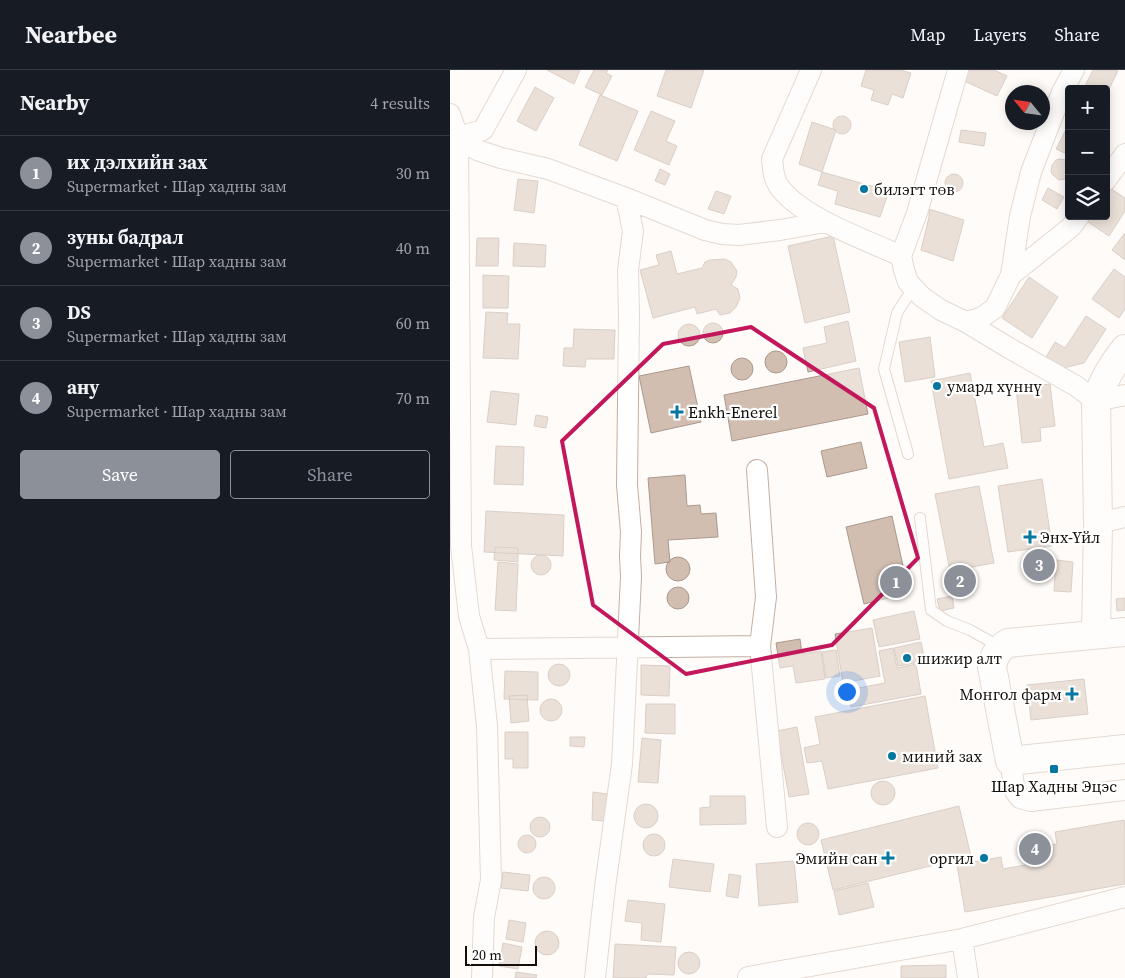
<!DOCTYPE html>
<meta charset="utf-8">
<style>
:root{--surface:#171b24;--page:#242831;--text:#f1f3f6;--muted:#9ea1a6;--line:#363941;--accent:#8c9099}
body{margin:0;font-family:"Source Serif 4",serif;background:var(--page);color:var(--text)}
.controls{position:absolute;right:15px;top:15px;display:grid;overflow:hidden;border-radius:5px;box-shadow:0 2px 12px #0003}
.controls button{width:45px;height:45px;display:grid;place-items:center;padding:0;border:0;border-bottom:1px solid var(--line);background:var(--surface);color:var(--text);font:25px sans-serif}
.compass{position:absolute;left:555px;top:15px;width:45px;height:45px;border-radius:50%;background:var(--surface);box-shadow:0 2px 12px #0003;rotate:299deg}
.scale{position:absolute;left:15px;bottom:12px;width:72px;box-sizing:border-box;padding-left:5px;border:2px solid #140e0a;border-top:0;font-size:14px;line-height:18px;white-space:nowrap;color:#140e0a;-webkit-text-stroke:4px #fff;paint-order:stroke}
.you{position:absolute;left:396px;top:621px;width:18px;height:18px;margin:-12px;border:4px solid #fff;border-radius:50%;background:#1a73e8;box-shadow:0 0 0 8px #1a73e833}
.badge{display:grid;place-items:center;width:32px;height:32px;border-radius:50%;background:var(--accent);color:#fff;font-size:16px;font-weight:700}
.pin{position:absolute;translate:-50% -50%;border:2px solid #fff;box-shadow:0 1px 5px #0006}
.list{margin:0;padding:0;list-style:none}
h2{display:flex;justify-content:space-between;align-items:center;height:65px;margin:0;padding:0 20px;font-size:21px}
h2 small{font-size:16px;font-weight:400;color:var(--muted)}
.list li{display:grid;grid-template-columns:32px 1fr auto;gap:15px;align-items:center;box-sizing:border-box;height:75px;padding:0 20px;border-top:1px solid var(--line)}
.list b{display:block;font-size:19px;white-space:nowrap}
.list p{margin:0;font-size:16px;white-space:nowrap;color:var(--muted)}
.list em{font-size:16px;font-style:normal;color:var(--muted)}
.actions{display:flex;gap:10px;padding:15px 20px}
.actions a{flex:1;padding:11px 0;border:1px solid var(--accent);border-radius:5px;text-align:center;font-size:18px;color:var(--accent)}
.actions .main{background:var(--accent);color:#fff}
.icon{flex:none;width:28px;height:28px;fill:none;stroke:currentColor;stroke-width:2;stroke-linecap:round;stroke-linejoin:round}
.map{position:relative;flex:none;width:675px;height:908px;overflow:hidden}
header{display:flex;align-items:center;gap:30px;box-sizing:border-box;height:70px;padding:0 25px;background:var(--surface);border-bottom:1px solid var(--line)}
header strong{font-size:24px}
nav{display:flex;gap:28px;margin-inline-start:auto;font-size:18px}
main{display:flex}
aside{flex:1;background:var(--surface)}
.map>svg:first-child{display:block}
.building{fill:#d1beb1;stroke:#ac998e}
.lines{fill:none;stroke-linecap:round;stroke-linejoin:round}
.lane-casing{stroke:#c2afa3;stroke-width:12}
.street-casing{stroke:#c2afa3;stroke-width:22}
.secondary-casing{stroke:#c2afa3;stroke-width:30}
.lane{stroke:#fff;stroke-width:10}
.street{stroke:#fff;stroke-width:20}
.secondary{stroke:#fff;stroke-width:28}
.marked{fill:none;stroke:#c2185b;stroke-width:4;stroke-linejoin:round}
.poi-dot{fill:#0576a0;stroke:#fff;stroke-width:2}
.labels{text-anchor:middle;stroke-width:4.5;stroke-linejoin:round;paint-order:stroke}
.poi-label{font-size:16px;fill:#140e0a;stroke:#fff;text-anchor:start}
</style>
<header>
<strong>Nearbee</strong>
<nav><a>Map</a><a>Layers</a><a>Share</a></nav>
</header>
<main>
<aside>
<h2>Nearby<small>4 results</small></h2>
<ul class="list">
<li><span class="badge">1</span><div><b>их дэлхийн зах</b><p>Supermarket · Шар хадны зам</p></div><em>30 m</em></li>
<li><span class="badge">2</span><div><b>зуны бадрал</b><p>Supermarket · Шар хадны зам</p></div><em>40 m</em></li>
<li><span class="badge">3</span><div><b>DS</b><p>Supermarket · Шар хадны зам</p></div><em>60 m</em></li>
<li><span class="badge">4</span><div><b>ану</b><p>Supermarket · Шар хадны зам</p></div><em>70 m</em></li>
</ul>
<div class="actions"><a class="main">Save</a><a>Share</a></div>
</aside>
<div class="map">
<svg width="675" height="908" viewBox="0 0 675 908">
<rect width="100%" height="100%" fill="#fffbf8"/>
<path class="building" d="M97 0H130L124 14Z
M144 0H158L156 3 162 6 152 25 135 17Z
M216 0H254L241 38 207 26Z
M416 0H450L461 3 453 28 442 24 438 35 421 30 424 20 411 16Z
M519 0H544L557 6 547 26 514 11Z
M643 0H666L668 1 656 25V19H641L635 16Z
M85 17 104 28 86 61 67 51Z
M150 25 188 41 167 91 129 75Z
M201 41 225 51 216 71 227 76 219 95 184 80Z
M383 55a9 9 0 1 1 18 0a9 9 0 1 1-18 0Z
M362 52 386 60 372 102 349 94Z
M618 56 619 81 617 84 606 79Z
M511 60 536 63 534 76 509 72Z
M609 89 616 90 619 92V107L616 109 609 110 603 105 601 102 602 95 606 90Z
M210 99 220 104 215 115 205 111Z
M372 102 439 121 430 147 385 134 388 121 368 115Z
M495 113a9 9 0 1 1 18 0a9 9 0 1 1-18 0Z
M68 109 88 111 84 143 64 140Z
M598 118 614 127 607 139 592 130Z
M660 118 675 128V141L659 166 638 152 641 146H656V123Z
M266 121 281 126 274 144 258 139Z
M479 139 514 150 503 191 471 180 479 147Z
M674 164H675V190L662 180Z
M383 166 400 242 355 253 338 176Z
M27 168H49L48 196H26Z
M64 173 96 175 95 197 63 196Z
M221 181 227 204 252 198 255 192 260 190 275 189 281 192 287 201 286 207 281 215 288 219 290 228 286 237 280 243 270 245 266 239 247 244 245 237 203 248 190 200 209 195 206 185Z
M664 199 675 207V239L669 248 642 229Z
M33 205 59 206 58 238H33Z
M579 207 608 227 582 268 552 248Z
M36 242 58 243 57 254H70L68 289 33 288Z
M636 246 656 259 634 293 613 298 596 287 605 272 615 278Z
M398 251 406 291 358 302 353 278 377 273 374 257Z
M253 263a10 10 0 1 1 20 0a10 10 0 1 1-20 0Z
M228 265a11 11 0 1 1 22 0a11 11 0 1 1-22 0Z
M124 259 165 260 164 289H136L135 297 113 296 114 278H123Z
M480 267 485 307 455 312 449 272Z
M315 292a11 11 0 1 1 22 0a11 11 0 1 1-22 0Z
M281 299a11 11 0 1 1 22 0a11 11 0 1 1-22 0Z
M239 296 251 352 201 363 189 306Z
M409 298 418 344 282 371 274 325Z
M520 303 534 377 553 373 558 398 499 409 481 311Z
M600 314 605 356 590 358 591 371 572 373 566 318Z
M41 321 69 324 66 355 37 352Z
M86 345 98 347 96 358 84 356Z
M411 372 417 398 377 407 371 381Z
M46 376 74 377 73 415 44 414Z
M235 405 237 436 250 435 251 444 266 443 268 467 218 470 220 492 205 494 198 408Z
M592 409 602 476 558 482 548 416Z
M529 416 544 493 500 501 485 424Z
M36 441 114 445 113 486 34 482Z
M442 446 459 523 414 534 396 457Z
M45 477 68 478V492L44 490Z
M81 495a10 10 0 1 1 20 0a10 10 0 1 1-20 0Z
M216 499a12 12 0 1 1 24 0a12 12 0 1 1-24 0Z
M606 490 623 492 621 522 604 521Z
M48 492 68 494 66 541 45 540Z
M217 528a11 11 0 1 1 22 0a11 11 0 1 1-22 0Z
M502 526 504 538 490 541 487 529Z
M675 528V540L667 541 666 529Z
M464 541 470 569 429 577 423 550Z
M422 558 430 606 393 613 385 564Z
M350 569 352 584 371 581 375 609 346 613 343 596 330 598 326 573Z
M471 572 475 591 448 596 444 578Z
M443 578 447 598 466 594 471 624 401 637 398 620 435 613 429 581Z
M386 580 390 606 376 608 372 582Z
M98 605a11 11 0 1 1 22 0a11 11 0 1 1-22 0Z
M191 595 220 596 219 626 191 625Z
M55 601 88 602V630L54 629Z
M634 609 638 644 581 650 577 615Z
M77 625 79 651 61 653 59 626Z
M475 626 488 698 378 719 372 691 357 693 354 678 370 674 365 647Z
M90 640a11 11 0 1 1 22 0a11 11 0 1 1-22 0Z
M196 634H225V664L195 663Z
M347 657 359 724 339 727 327 661Z
M55 662H78V698H63V689H55Z
M120 667H135L134 677 120 676Z
M192 668 211 670 208 713 188 712Z
M421 723a12 12 0 1 1 24 0a12 12 0 1 1-24 0Z
M143 722 157 724 154 751 142 750Z
M260 726H295L296 754 250 755V738L260 737Z
M184 746a12 12 0 1 1 24 0a12 12 0 1 1-24 0Z
M509 736 521 786 383 820 371 770Z
M80 757a10 10 0 1 1 20 0a10 10 0 1 1-20 0Z
M674 750 675 757V814L515 842 507 795 551 787 553 799 596 791 593 776 607 774 605 762Z
M347 764a11 11 0 1 1 22 0a11 11 0 1 1-22 0Z
M193 775a11 11 0 1 1 22 0a11 11 0 1 1-22 0Z
M68 774a9 9 0 1 1 18 0a9 9 0 1 1-18 0Z
M223 789 264 794 260 822 219 817Z
M344 791 348 832 309 836 306 794Z
M53 802 80 805 78 821 51 818Z
M279 804 291 806 288 828 276 826Z
M83 818a11 11 0 1 1 22 0a11 11 0 1 1-22 0Z
M418 813 424 837 389 845 384 821Z
M178 830 215 834 211 872 191 870 192 853 175 851Z
M59 850 76 853 73 872 56 869Z
M85 873a12 12 0 1 1 24 0a12 12 0 1 1-24 0Z
M53 873 72 877 68 899 49 896Z
M165 874 226 877 224 905 197 904 196 908H163Z
M228 893a11 11 0 1 1 22 0a11 11 0 1 1-22 0Z
M496 895V908H451V896Z
M66 902 87 905 86 908H65Z"/>
<g class="lines">
<defs>
<path id="lane" d="M458 384 434 299 447 243 463 218
M470 448 481 540 497 551 520 560 550 577"/>
<path id="street" d="M361 0 322 89C323 98 323 107 328 115 349 147 417 170 451 186L454 200 458 212 472 227 491 240 516 252 559 278 626 316 646 331 675 325
M0 44 8 67 11 476 19 546 29 579 310 576 316 527 307 400
M8 67 27 80 51 88 98 99 176 128 183 161 178 200 179 246 177 415 181 462 180 486 181 507 172 694 155 817 145 908
M8 67 33 60 66 0
M656 110 675 84
M176 128 255 160 272 164 289 165 330 160 375 152
M451 186 467 143 508 0
M561 205 570 146 581 102 612 22 624 0
M516 252 531 248 545 238 561 205 621 157 629 146
M648 453 675 447
M310 576 327 757
M29 579 37 656 41 810 34 847 32 908
M560 691 565 721 570 728 581 731 675 720
M512 869 518 908
M298 908V907L512 869 675 827"/>
<path id="secondary" d="M675 562 558 573C548 579 544 585 542 597L560 691 675 679
M646 564 648 453 646 331C654 309 661 297 675 279"/>
</defs>
<use href="#lane" class="lane-casing"/>
<use href="#street" class="street-casing"/>
<use href="#secondary" class="secondary-casing"/>
<use href="#lane" class="lane"/>
<use href="#street" class="street"/>
<use href="#secondary" class="secondary"/>
</g>
<path d="M0 0H675V908H0ZM301 257 424 338 468 488 382 575 236 604 143 535 112 371 213 274Z" fill="#fffbf8" fill-opacity=".55" fill-rule="evenodd"/>
<path class="marked" d="M301 257 424 338 468 488 382 575 236 604 143 535 112 371 213 274Z"/>
<g class="poi-dot">
<circle cx="414" cy="119" r="5"/>
<circle cx="487" cy="316" r="5"/>
<path d="M224.5 334.5h5v5h5v5h-5v5h-5v-5h-5v-5h5z"/>
<path d="M577.5 459.5h5v5h5v5h-5v5h-5v-5h-5v-5h5z"/>
<circle cx="457" cy="588" r="5"/>
<path d="M619.5 616.5h5v5h5v5h-5v5h-5v-5h-5v-5h5z"/>
<circle cx="442" cy="686" r="5"/>
<rect x="599" y="694" width="10" height="10" rx="2.5"/>
<path d="M435.5 780.5h5v5h5v5h-5v5h-5v-5h-5v-5h5z"/>
<circle cx="534" cy="788" r="5"/>
</g>
<g class="labels">
<g class="poi-label">
<text x="424" y="125">билэгт төв</text>
<text x="497" y="322">умард хүннү</text>
<text x="238" y="348">Enkh-Enerel</text>
<text x="590" y="473">Энх-Үйл</text>
<text x="467" y="594">шижир алт</text>
<text x="612" y="630" text-anchor="end">Монгол фарм</text>
<text x="452" y="692">миний зах</text>
<text x="604" y="722" text-anchor="middle">Шар Хадны Эцэс</text>
<text x="428" y="794" text-anchor="end">Эмийн сан</text>
<text x="524" y="794" text-anchor="end">оргил</text>
</g>
</g>
</svg>
<div class="controls">
<button>+</button>
<button>−</button>
<button><svg class="icon" aria-label="layers" viewBox="0 0 24 24"><path d="M12 4l9 5-9 5-9-5zM3 14l9 5 9-5"/></svg></button>
</div>
<svg class="compass" viewBox="-18 -18 36 36"><path d="M0-13l5 13h-10z" fill="#e53935"/><path d="M0 13l5-13h-10z" fill="#9ea1a6"/></svg>
<div class="scale">20 m</div>
<div class="you"></div>
<div class="pin badge" style="left:446px;top:512px">1</div>
<div class="pin badge" style="left:510px;top:511px">2</div>
<div class="pin badge" style="left:589px;top:495px">3</div>
<div class="pin badge" style="left:585px;top:779px">4</div>
</div>
</main>
